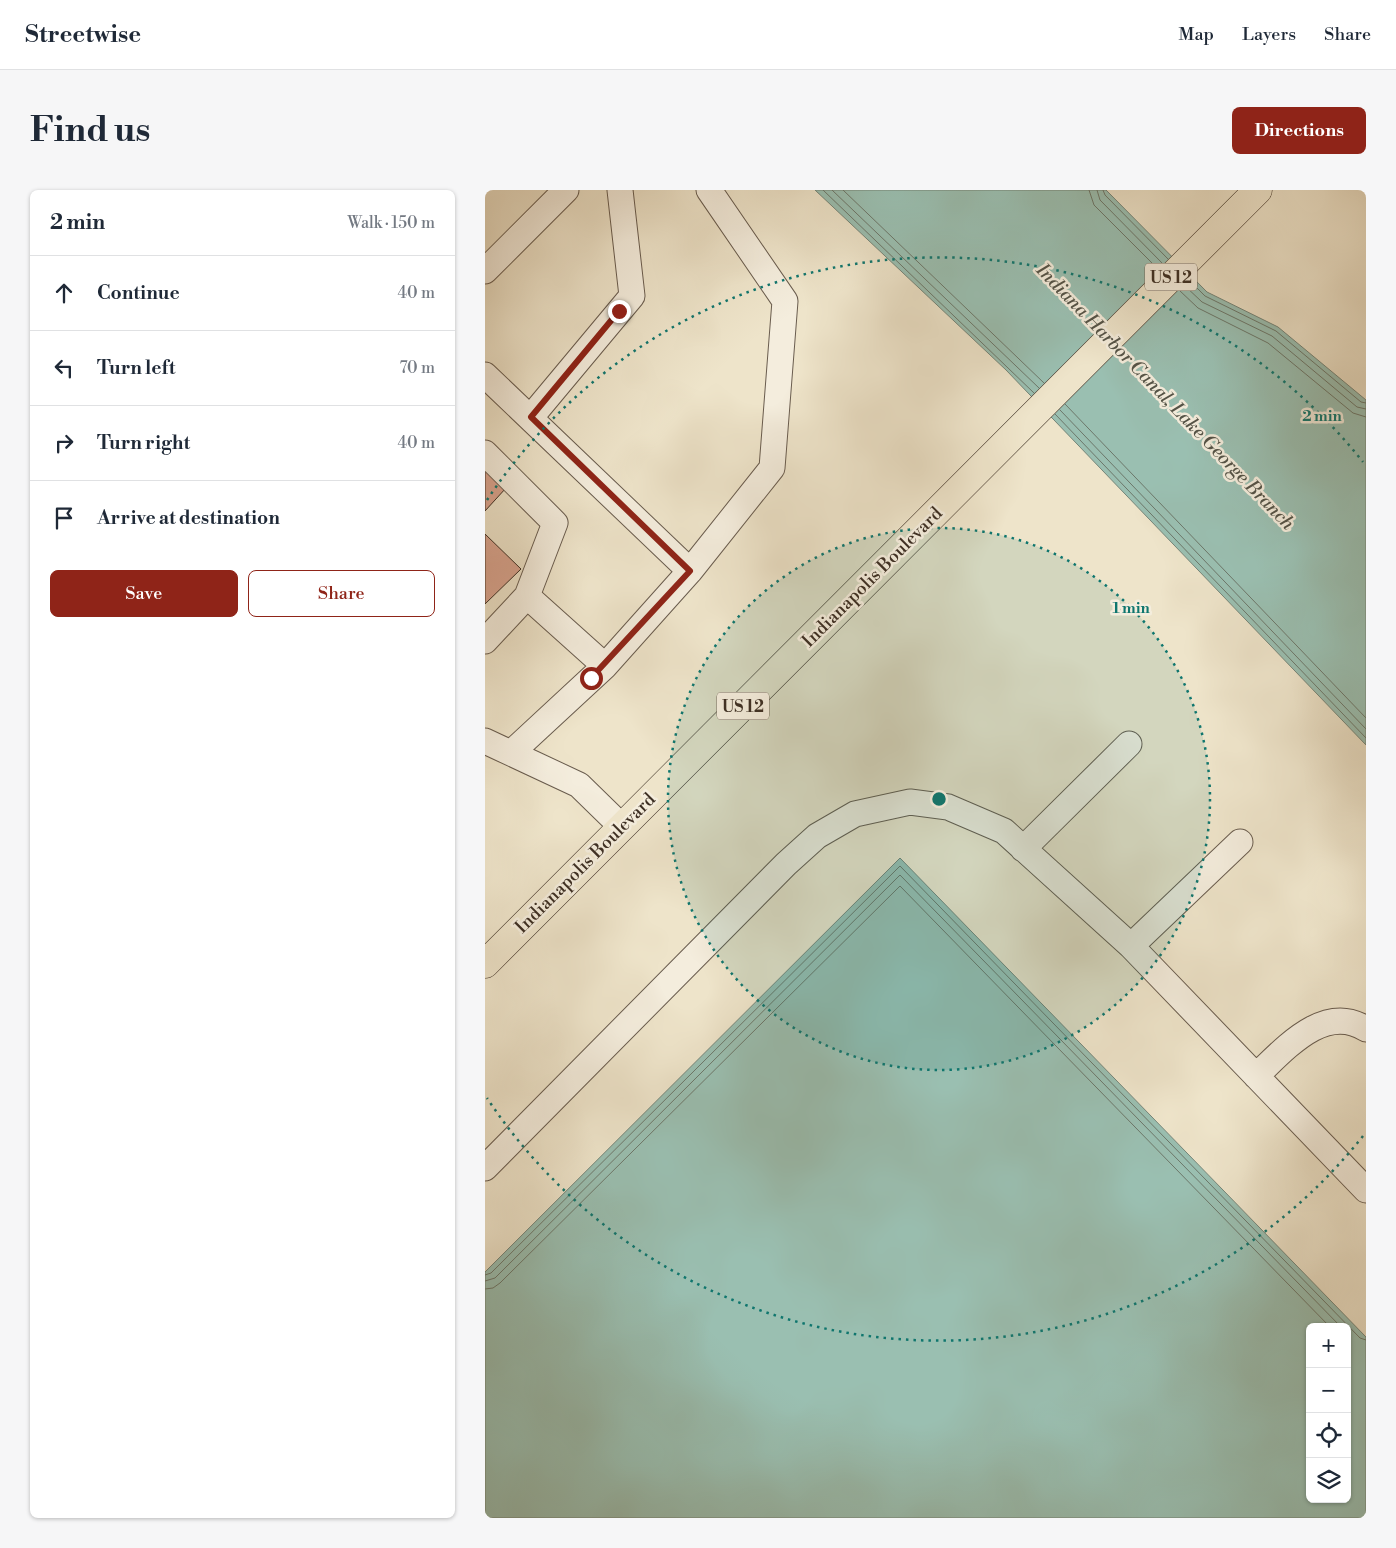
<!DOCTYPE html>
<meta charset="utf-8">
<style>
:root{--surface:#fff;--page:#f6f6f7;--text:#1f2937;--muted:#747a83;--line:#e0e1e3;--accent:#8f2418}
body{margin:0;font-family:"Libre Bodoni",serif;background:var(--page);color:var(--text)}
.controls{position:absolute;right:15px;bottom:15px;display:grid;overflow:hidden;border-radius:8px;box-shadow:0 1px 4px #0004}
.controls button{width:45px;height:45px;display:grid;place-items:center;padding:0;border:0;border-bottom:1px solid var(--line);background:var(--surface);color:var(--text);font:25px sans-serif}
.stop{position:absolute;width:15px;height:15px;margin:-11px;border:4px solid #8f2418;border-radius:50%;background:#fff}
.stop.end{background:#8f2418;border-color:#fff;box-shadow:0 1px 5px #0008}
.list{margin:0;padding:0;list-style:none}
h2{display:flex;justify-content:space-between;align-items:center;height:65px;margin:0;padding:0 20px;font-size:21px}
h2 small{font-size:16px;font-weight:400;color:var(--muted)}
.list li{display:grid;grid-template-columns:32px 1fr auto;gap:15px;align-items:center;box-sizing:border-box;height:75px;padding:0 20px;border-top:1px solid var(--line)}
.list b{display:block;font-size:19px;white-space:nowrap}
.list em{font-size:16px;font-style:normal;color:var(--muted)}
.actions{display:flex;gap:10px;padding:15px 20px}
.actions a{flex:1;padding:11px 0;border:1px solid var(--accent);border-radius:8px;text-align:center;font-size:18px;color:var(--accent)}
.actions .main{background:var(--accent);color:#fff}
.icon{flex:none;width:28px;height:28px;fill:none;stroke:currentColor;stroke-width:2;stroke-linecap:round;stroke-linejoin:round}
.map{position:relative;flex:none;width:881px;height:1328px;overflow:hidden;border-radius:8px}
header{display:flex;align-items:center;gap:30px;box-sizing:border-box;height:70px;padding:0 25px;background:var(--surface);border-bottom:1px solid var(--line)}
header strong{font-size:24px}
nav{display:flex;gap:28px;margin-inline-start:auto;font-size:18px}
.intro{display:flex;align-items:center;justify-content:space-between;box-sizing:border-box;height:120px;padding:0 30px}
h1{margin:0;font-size:35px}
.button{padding:12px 22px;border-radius:8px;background:var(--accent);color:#fff;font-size:18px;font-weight:700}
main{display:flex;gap:30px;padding:0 30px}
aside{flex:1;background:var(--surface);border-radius:8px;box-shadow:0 1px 4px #0004}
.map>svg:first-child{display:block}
.water{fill:#9abfb1;stroke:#758579;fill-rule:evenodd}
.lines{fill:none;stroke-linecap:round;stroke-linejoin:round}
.shore{stroke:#6c776a;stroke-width:1}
.building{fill:#d9a48f;stroke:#3d2f24}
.minor-casing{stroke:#695c4e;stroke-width:27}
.major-casing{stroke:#3d2f24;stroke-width:29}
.minor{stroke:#f4eddd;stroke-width:25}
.major{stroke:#eee4ca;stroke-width:28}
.route{stroke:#8f2418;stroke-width:6}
.ring{fill:none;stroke:#0f766e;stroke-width:2.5;stroke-dasharray:2.5 5}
.labels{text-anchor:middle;stroke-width:5;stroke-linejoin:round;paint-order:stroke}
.shield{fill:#f4eddd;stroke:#74685c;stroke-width:1}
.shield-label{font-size:16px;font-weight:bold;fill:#3d2f24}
.street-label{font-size:18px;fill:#3d2f24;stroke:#f4eddd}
.water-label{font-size:19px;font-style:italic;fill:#545347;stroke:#f4eddd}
.centre{fill:#0f766e;stroke:#f4eddd;stroke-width:2.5}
.ring-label{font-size:15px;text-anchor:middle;font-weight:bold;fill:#0f766e;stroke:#f4eddd;stroke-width:5;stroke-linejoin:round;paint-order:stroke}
</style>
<header>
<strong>Streetwise</strong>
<nav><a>Map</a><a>Layers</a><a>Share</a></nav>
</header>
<div class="intro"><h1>Find us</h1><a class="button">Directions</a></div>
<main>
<aside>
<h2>2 min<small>Walk · 150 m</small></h2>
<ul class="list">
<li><svg class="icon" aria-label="ahead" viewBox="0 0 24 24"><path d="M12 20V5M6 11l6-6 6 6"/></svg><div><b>Continue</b></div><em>40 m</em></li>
<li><svg class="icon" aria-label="left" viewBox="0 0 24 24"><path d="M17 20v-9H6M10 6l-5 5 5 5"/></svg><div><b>Turn left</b></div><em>70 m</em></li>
<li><svg class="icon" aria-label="right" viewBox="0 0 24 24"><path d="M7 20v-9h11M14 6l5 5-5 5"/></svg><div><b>Turn right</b></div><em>40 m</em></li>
<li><svg class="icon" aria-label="arrive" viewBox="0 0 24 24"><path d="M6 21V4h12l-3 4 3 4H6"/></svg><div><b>Arrive at destination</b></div></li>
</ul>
<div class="actions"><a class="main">Save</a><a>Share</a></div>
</aside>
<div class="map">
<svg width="881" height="1328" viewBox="0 0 881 1328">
<rect width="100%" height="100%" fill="#eee4ca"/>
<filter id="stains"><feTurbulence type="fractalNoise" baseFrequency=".004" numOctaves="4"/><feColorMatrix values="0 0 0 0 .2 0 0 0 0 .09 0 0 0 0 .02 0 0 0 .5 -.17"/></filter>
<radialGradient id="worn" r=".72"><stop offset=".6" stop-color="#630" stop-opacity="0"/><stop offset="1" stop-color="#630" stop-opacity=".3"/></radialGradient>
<path class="water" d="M330 0H621L722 102 793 137 881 210V555L521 180Z
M415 668 881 1147V1328H0V1082ZM825 1137H862V1309H825Z"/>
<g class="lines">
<path class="shore" d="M338 0 549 203
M347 0 554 198
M358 0 559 193
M604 0 609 15 673 79
M612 0 615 10 678 74
M618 0 620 5 683 69
M704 90 720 106 791 141 876 212 881 213
M699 95 717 112 787 146 872 217 881 219
M694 100 713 118 783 153 868 223 881 227
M580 214 881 528
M575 220 881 539
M570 224 881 548
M0 1085 6 1083 415 676 875 1148 881 1150
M0 1091 10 1088 415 685 856 1137
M0 1099 8 1098 15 1093 415 696 845 1137"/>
</g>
<path class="building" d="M0 278 21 298 0 321Z
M0 344 36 379 0 414Z"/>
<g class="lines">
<defs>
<path id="minor" d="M0 81 81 0
M0 185 205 381
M46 227 147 106 135 0
M0 263 70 333 42 406 0 451
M42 406 120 476 205 381 287 278 300 111 224 0
M0 551 94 595 137 637
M26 563 120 476
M538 659 644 554
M646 756 755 652
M771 886C799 860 839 812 881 839
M0 978 301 674 332 646 370 624 425 612 463 617 519 641 646 756 881 1000"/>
<path id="major" d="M0 774 773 0"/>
</defs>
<use href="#minor" class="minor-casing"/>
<use href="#major" class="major-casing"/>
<use href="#minor" class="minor"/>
<use href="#major" class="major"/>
</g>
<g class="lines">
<path class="route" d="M106 488 205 381 46 227 134 121"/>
</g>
<circle cx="454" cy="609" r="271" fill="#0f766e" fill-opacity=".12"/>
<g class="ring">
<circle cx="454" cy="609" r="271"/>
<path d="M878 946A542 542 0 0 1 2 908M2 310A542 542 0 0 1 878 272"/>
</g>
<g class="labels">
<g class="shield">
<rect x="660" y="73.5" width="52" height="27" rx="4"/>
<rect x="232" y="502.5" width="52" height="27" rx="4"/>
</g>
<g class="shield-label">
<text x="686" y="93">US 12</text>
<text x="258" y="522">US 12</text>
</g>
<g class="street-label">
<text transform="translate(387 387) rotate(-45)" y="6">Indianapolis Boulevard</text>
<text transform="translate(100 673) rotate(-45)" y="6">Indianapolis Boulevard</text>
</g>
<g class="water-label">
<text transform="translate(681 206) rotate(46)" y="7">Indiana Harbor Canal, Lake George Branch</text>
</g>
</g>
<circle cx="454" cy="609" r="8" class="centre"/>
<g class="ring-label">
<text x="837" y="231">2 min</text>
<text x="646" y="423">1 min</text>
</g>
<rect width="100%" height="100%" filter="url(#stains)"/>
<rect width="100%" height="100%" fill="url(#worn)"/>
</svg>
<div class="controls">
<button>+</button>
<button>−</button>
<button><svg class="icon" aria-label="locate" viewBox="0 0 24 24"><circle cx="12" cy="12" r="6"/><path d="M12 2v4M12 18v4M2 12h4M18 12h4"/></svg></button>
<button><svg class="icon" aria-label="layers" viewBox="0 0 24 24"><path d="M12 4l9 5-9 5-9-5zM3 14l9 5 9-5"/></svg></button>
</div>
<div class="stop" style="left:106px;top:488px"></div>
<div class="stop end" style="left:134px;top:121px"></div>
</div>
</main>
